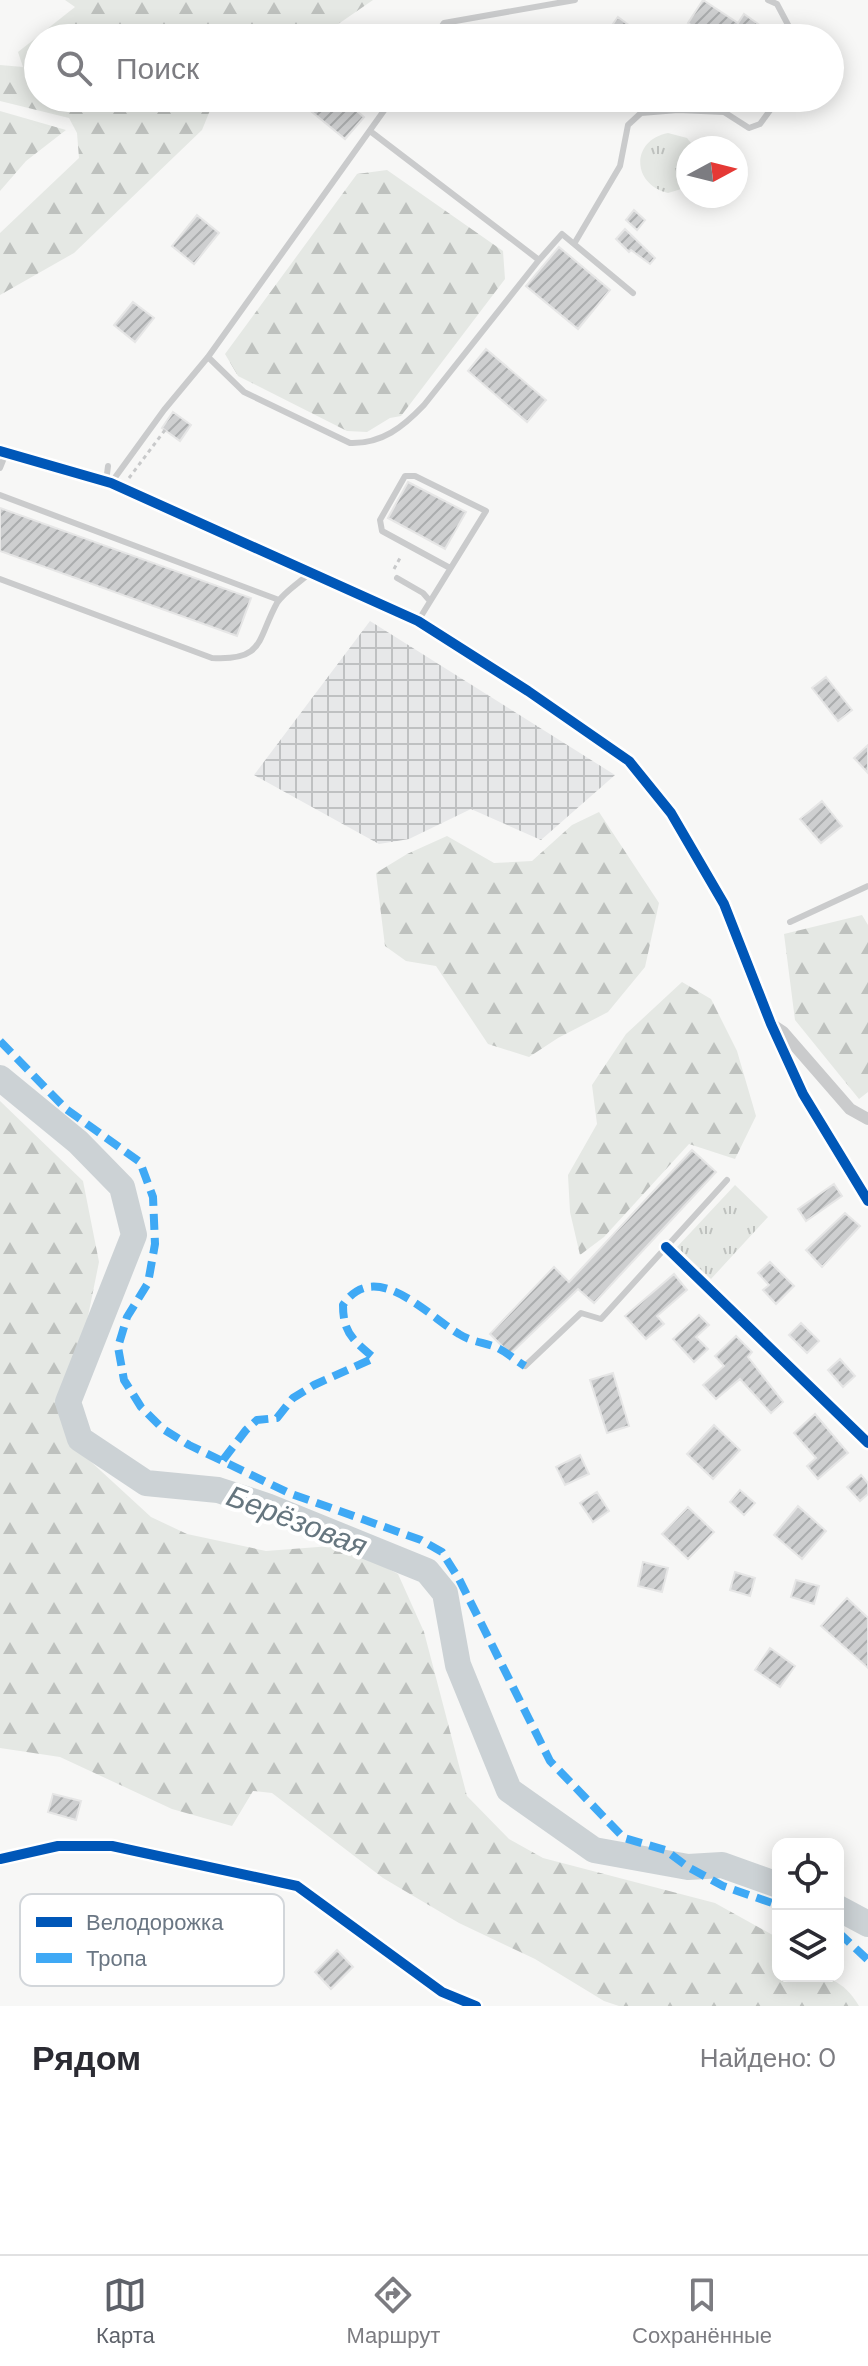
<!DOCTYPE html>
<html lang="ru">
<meta charset="utf-8">
<style>
:root{--surface:#fff;--page:#f7f7f7;--text:#2b2b33;--muted:#7c7c81;--line:#e1e1e2;--accent:#5d6169}
body{margin:0;font-family:"DM Sans",sans-serif;background:var(--page);color:var(--text)}
.controls{position:absolute;right:24px;bottom:24px;display:grid;overflow:hidden;border-radius:16px;box-shadow:0 4px 20px #0003}
.controls button{width:72px;height:72px;display:grid;place-items:center;padding:0;border:0;border-bottom:2px solid var(--line);background:var(--surface);color:var(--text);font:40px sans-serif}
.compass{position:absolute;left:676px;top:136px;width:72px;height:72px;border-radius:50%;background:var(--surface);box-shadow:0 4px 20px #0003;rotate:83deg}
.list{margin:0;padding:0;list-style:none}
h2{display:flex;justify-content:space-between;align-items:center;height:104px;margin:0;padding:0 32px;font-size:34px}
h2 small{font-size:26px;font-weight:400;color:var(--muted)}
.icon{flex:none;width:44px;height:44px;fill:none;stroke:currentColor;stroke-width:2;stroke-linecap:round;stroke-linejoin:round}
.map{position:relative;flex:none;width:868px;height:2006px;overflow:hidden}
.search{position:absolute;background:var(--surface);box-shadow:0 4px 20px #0003;left:24px;right:24px;top:24px;height:88px;display:flex;align-items:center;gap:20px;box-sizing:border-box;padding:0 28px;border-radius:44px;color:var(--muted);font-size:30px}
.sheet{height:248px;background:var(--surface)}
nav{display:flex;justify-content:space-around;align-items:center;box-sizing:border-box;height:112px;border-top:2px solid var(--line);background:var(--surface);font-size:22px;color:var(--muted)}
nav a{display:grid;justify-items:center;gap:4px}
nav .on{color:var(--accent)}
.map>svg:first-child{display:block}
.industrial{fill:url(#industrial-grid)}
.grass{fill:url(#grass-tufts)}
.forest{fill:url(#forest-firs)}
.lines{fill:none;stroke-linecap:round;stroke-linejoin:round}
.river{stroke:#ccd2d5;stroke-width:26}
.building{fill:url(#building-hatch);stroke:#e6e6e6;stroke-width:2}
.path{stroke:#c8c9ca;stroke-width:3;stroke-dasharray:4 4;stroke-linecap:butt}
.service{stroke:#cacbcc;stroke-width:6}
.minor{stroke:#cacbcc;stroke-width:12}
.tertiary{stroke:#cacbcc;stroke-width:14}
.quiet{stroke:#3fa9f5;stroke-width:8;stroke-dasharray:16 8;stroke-linecap:butt}
.cycleway-casing{stroke:#fff;stroke-width:15}
.cycleway{stroke:#0057b8;stroke-width:10}
.labels{text-anchor:middle;stroke-width:8;stroke-linejoin:round;paint-order:stroke}
.water-label{font-size:30px;font-style:italic;fill:#66767f;stroke:#fff}
.key{fill:#fff;stroke:#d2d6da;stroke-width:2}
.key-label{font-size:22px;fill:#6a7683}
</style>
<div class="map">
<svg width="868" height="2006" viewBox="0 0 868 2006">
<defs>
<pattern id="industrial-grid" width="8" height="8" patternUnits="userSpaceOnUse" patternTransform="scale(2)"><rect width="8" height="8" fill="#e7e8e9"/><path d="M0 4h8M4 0v8" fill="none" stroke="#bfc1c2"/></pattern>
<pattern id="grass-tufts" width="24" height="20" patternUnits="userSpaceOnUse" patternTransform="scale(2)"><rect width="24" height="20" fill="#e5e8e4"/><path d="M3 7l-1-3M5 7V3M7 7l1-3M15 17l-1-3M17 17v-4M19 17l1-3" fill="none" stroke="#bec1be"/></pattern>
<pattern id="forest-firs" width="22" height="20" patternUnits="userSpaceOnUse" patternTransform="scale(2)"><rect width="22" height="20" fill="#e5e8e4"/><path d="M5 1l3.5 6h-7zM16 11l3.5 6h-7z" fill="#bec1be"/></pattern>
<pattern id="building-hatch" width="6" height="6" patternUnits="userSpaceOnUse" patternTransform="scale(2)"><rect width="6" height="6" fill="#cecfd0"/><path d="M-1 1l2-2M0 6l6-6M5 7l2-2" fill="none" stroke="#abadae"/></pattern>
</defs>
<rect width="100%" height="100%" fill="#f7f7f6"/>
<path class="industrial" d="M370 621 615 775 541 840 471 809 409 839 379 844 254 775Z"/>
<path class="grass" d="M668 133 687 138 695 148H688V187L668 193C631 184 631 140 668 133Z
M735 1185 768 1217 711 1279 677 1247Z"/>
<path class="forest" d="M65 0H373L318 38H38V98H215L202 130 74 253 0 295V233L79 158 77 133 69 118 0 101V65L23 67 18 52 75 7Z
M0 111 66 130 26 161 0 191Z
M387 170 503 251 505 279 401 416 390 418 367 432 347 431 238 376 225 354 357 174Z
M599 812 659 903 645 967 608 1012 558 1038 529 1057 488 1044 436 966 406 961 385 946 376 873 407 854 447 836 494 863 532 861 572 825Z
M862 915 868 925V1092L859 1099 795 1020 784 934Z
M682 982 711 999 737 1051 756 1116 735 1159 689 1144 604 1237 580 1255 570 1212 568 1175 597 1124 592 1085 626 1034Z
M0 1101 83 1181 99 1262 87 1321 60 1393 65 1431 76 1448 151 1517 187 1534 266 1551 344 1545 398 1574 424 1632 467 1796 509 1839 543 1858 715 1903 778 1938V1976C814 1976 838 1970 859 2006H619L604 2001 535 1959 459 1923 383 1878 272 1793 253 1791 232 1826 172 1809 60 1757 0 1748Z"/>
<g class="lines">
<path class="river" d="M0 1078 78 1142 122 1187 134 1235 68 1402 80 1439 146 1483 218 1490 267 1506 427 1571 445 1593 458 1665 509 1790 594 1850 688 1867 722 1865 778 1885
M838 1908 868 1924"/>
</g>
<path class="building" d="M703 0 738 23 744 14 778 38H710L688 23Z
M618 17 646 38H603Z
M295 98H341L364 117 345 139Z
M634 210 645 220 637 230 626 220Z
M197 215 219 233 194 264 172 246Z
M625 229 655 258 650 264 631 250 629 252 616 239Z
M559 247 610 290 578 329 526 286Z
M133 302 154 318 135 342 114 325Z
M486 349 546 400 527 422 468 371Z
M173 412 191 425 180 441 162 428Z
M408 482 466 512 445 549 388 518Z
M0 508 251 598 237 636 0 551Z
M826 677 852 710 838 721 812 688Z
M868 745V773L854 758Z
M822 801 842 826 821 843 800 819Z
M692 1150 716 1172 594 1303 578 1289 510 1354 490 1334 554 1267 569 1282Z
M834 1184 842 1196 806 1221 798 1209Z
M845 1213 860 1226 822 1267 806 1250Z
M770 1262 794 1286 776 1304 763 1290 769 1285 758 1273Z
M674 1274 687 1290 657 1316 664 1324 646 1339 625 1316Z
M699 1315 709 1325 696 1337 708 1349 694 1362 673 1339Z
M801 1323 819 1341 807 1353 789 1335Z
M736 1336 752 1352 748 1357 783 1402 771 1413 740 1379 716 1399 703 1385 724 1366 715 1356Z
M840 1359 855 1376 843 1387 828 1370Z
M613 1373 629 1426 607 1433 590 1380Z
M815 1414 848 1453 818 1479 807 1466 816 1458 794 1433Z
M714 1425 740 1450 713 1479 687 1454Z
M580 1455 589 1474 565 1485 556 1467Z
M861 1475 868 1483V1494L860 1501 847 1487Z
M740 1490 755 1503 744 1515 730 1502Z
M597 1492 609 1511 593 1522 580 1503Z
M798 1506 826 1531 802 1559 774 1535Z
M688 1507 714 1532 688 1559 662 1534Z
M643 1562 668 1568 662 1592 638 1586Z
M735 1572 755 1578 750 1596 730 1590Z
M796 1580 819 1586 814 1604 791 1597Z
M847 1598 868 1618V1668L821 1626Z
M770 1648 795 1666 780 1687 755 1670Z
M53 1794 81 1801 76 1820 48 1812Z
M337 1950 353 1967 331 1989 315 1972Z"/>
<g class="lines">
<path class="path" d="M129 478 165 430
M394 569 400 558"/>
<path class="service" d="M768 0 777 4 795 38
M434 38 444 23 575 0
M370 131 539 260
M574 244 620 166 628 125 641 113 678 110 724 112 749 128 760 124 779 98
M208 357 244 392 350 443C382 444 403 427 424 405L539 260 562 234 633 293
M0 468 6 453
M106 482 108 466
M111 483 164 410 208 357 393 98
M0 495 279 600
M397 578 423 593 430 601
M0 579 212 658C265 661 257 639 277 603 284 592 300 582 310 573
M418 621 486 511 415 476H405L380 520 382 531 450 568
M790 922 868 886
M525 1366 581 1313 601 1319 727 1180"/>
<path class="minor" d="M0 451 111 483 418 621 528 691 629 761 671 813 724 904 771 1024 783 1032 850 1109 868 1119
M666 1247 868 1443
M0 1859 58 1846H112L297 1886 442 1992 476 2006"/>
<path class="tertiary" d="M771 1024 803 1094 868 1201"/>
<path class="quiet" d="M0 1041 66 1109 140 1162 153 1197 155 1244 148 1283 127 1317 118 1347 124 1380 141 1407 163 1429 189 1445 289 1493 421 1540 442 1552 459 1579 550 1761 624 1838 665 1850 688 1867 723 1886 778 1905
M223 1460 246 1430 257 1420 277 1418 293 1398 314 1385 374 1358C353 1340 343 1333 343 1305 375 1257 428 1316 459 1334 470 1341 481 1342 493 1346 504 1350 515 1360 525 1366
M838 1932 868 1960"/>
<defs>
<path id="cycleway" d="M0 451 111 483 418 621 528 691 629 761 671 813 724 904 771 1024 803 1094 868 1201
M666 1247 868 1443
M0 1859 58 1846H112L297 1886 442 1992 476 2006"/>
</defs>
<use href="#cycleway" class="cycleway-casing"/>
<use href="#cycleway" class="cycleway"/>
</g>
<g class="labels">
<g class="water-label">
<text transform="translate(297 1521) rotate(21)" y="10">Берёзовая</text>
</g>
</g>
<rect x="20" y="1894" width="264" height="92" rx="12" class="key"/>
<rect x="36" y="1917" width="36" height="10" fill="#0057b8"/>
<rect x="36" y="1953" width="36" height="10" fill="#3fa9f5"/>
<g class="key-label">
<text x="86" y="1930">Велодорожка</text>
<text x="86" y="1966">Тропа</text>
</g>
</svg>
<div class="controls">
<button><svg class="icon" aria-label="locate" viewBox="0 0 24 24"><circle cx="12" cy="12" r="6"/><path d="M12 2v4M12 18v4M2 12h4M18 12h4"/></svg></button>
<button><svg class="icon" aria-label="layers" viewBox="0 0 24 24"><path d="M12 4l9 5-9 5-9-5zM3 14l9 5 9-5"/></svg></button>
</div>
<svg class="compass" viewBox="-18 -18 36 36"><path d="M0-13l5 13h-10z" fill="#e53935"/><path d="M0 13l5-13h-10z" fill="#7c7c81"/></svg>
<div class="search"><svg class="icon" aria-label="search" viewBox="0 0 24 24"><circle cx="10" cy="10" r="6"/><path d="M15 15l6 6"/></svg>Поиск</div>
</div>
<section class="sheet">
<h2>Рядом<small>Найдено: 0</small></h2>
<ul class="list">
</ul>
</section>
<nav>
<a class="on"><svg class="icon" aria-label="map" viewBox="0 0 24 24"><path d="M3 6l6-2 6 2 6-2v14l-6 2-6-2-6 2zM9 4v14M15 6v14"/></svg>Карта</a>
<a><svg class="icon" aria-label="directions" viewBox="0 0 24 24"><path d="M12 3l9 9-9 9-9-9zM9 14v-3h6M13 9l2 2-2 2"/></svg>Маршрут</a>
<a><svg class="icon" aria-label="saved" viewBox="0 0 24 24"><path d="M7 4h10v16l-5-4-5 4z"/></svg>Сохранённые</a>
</nav>
